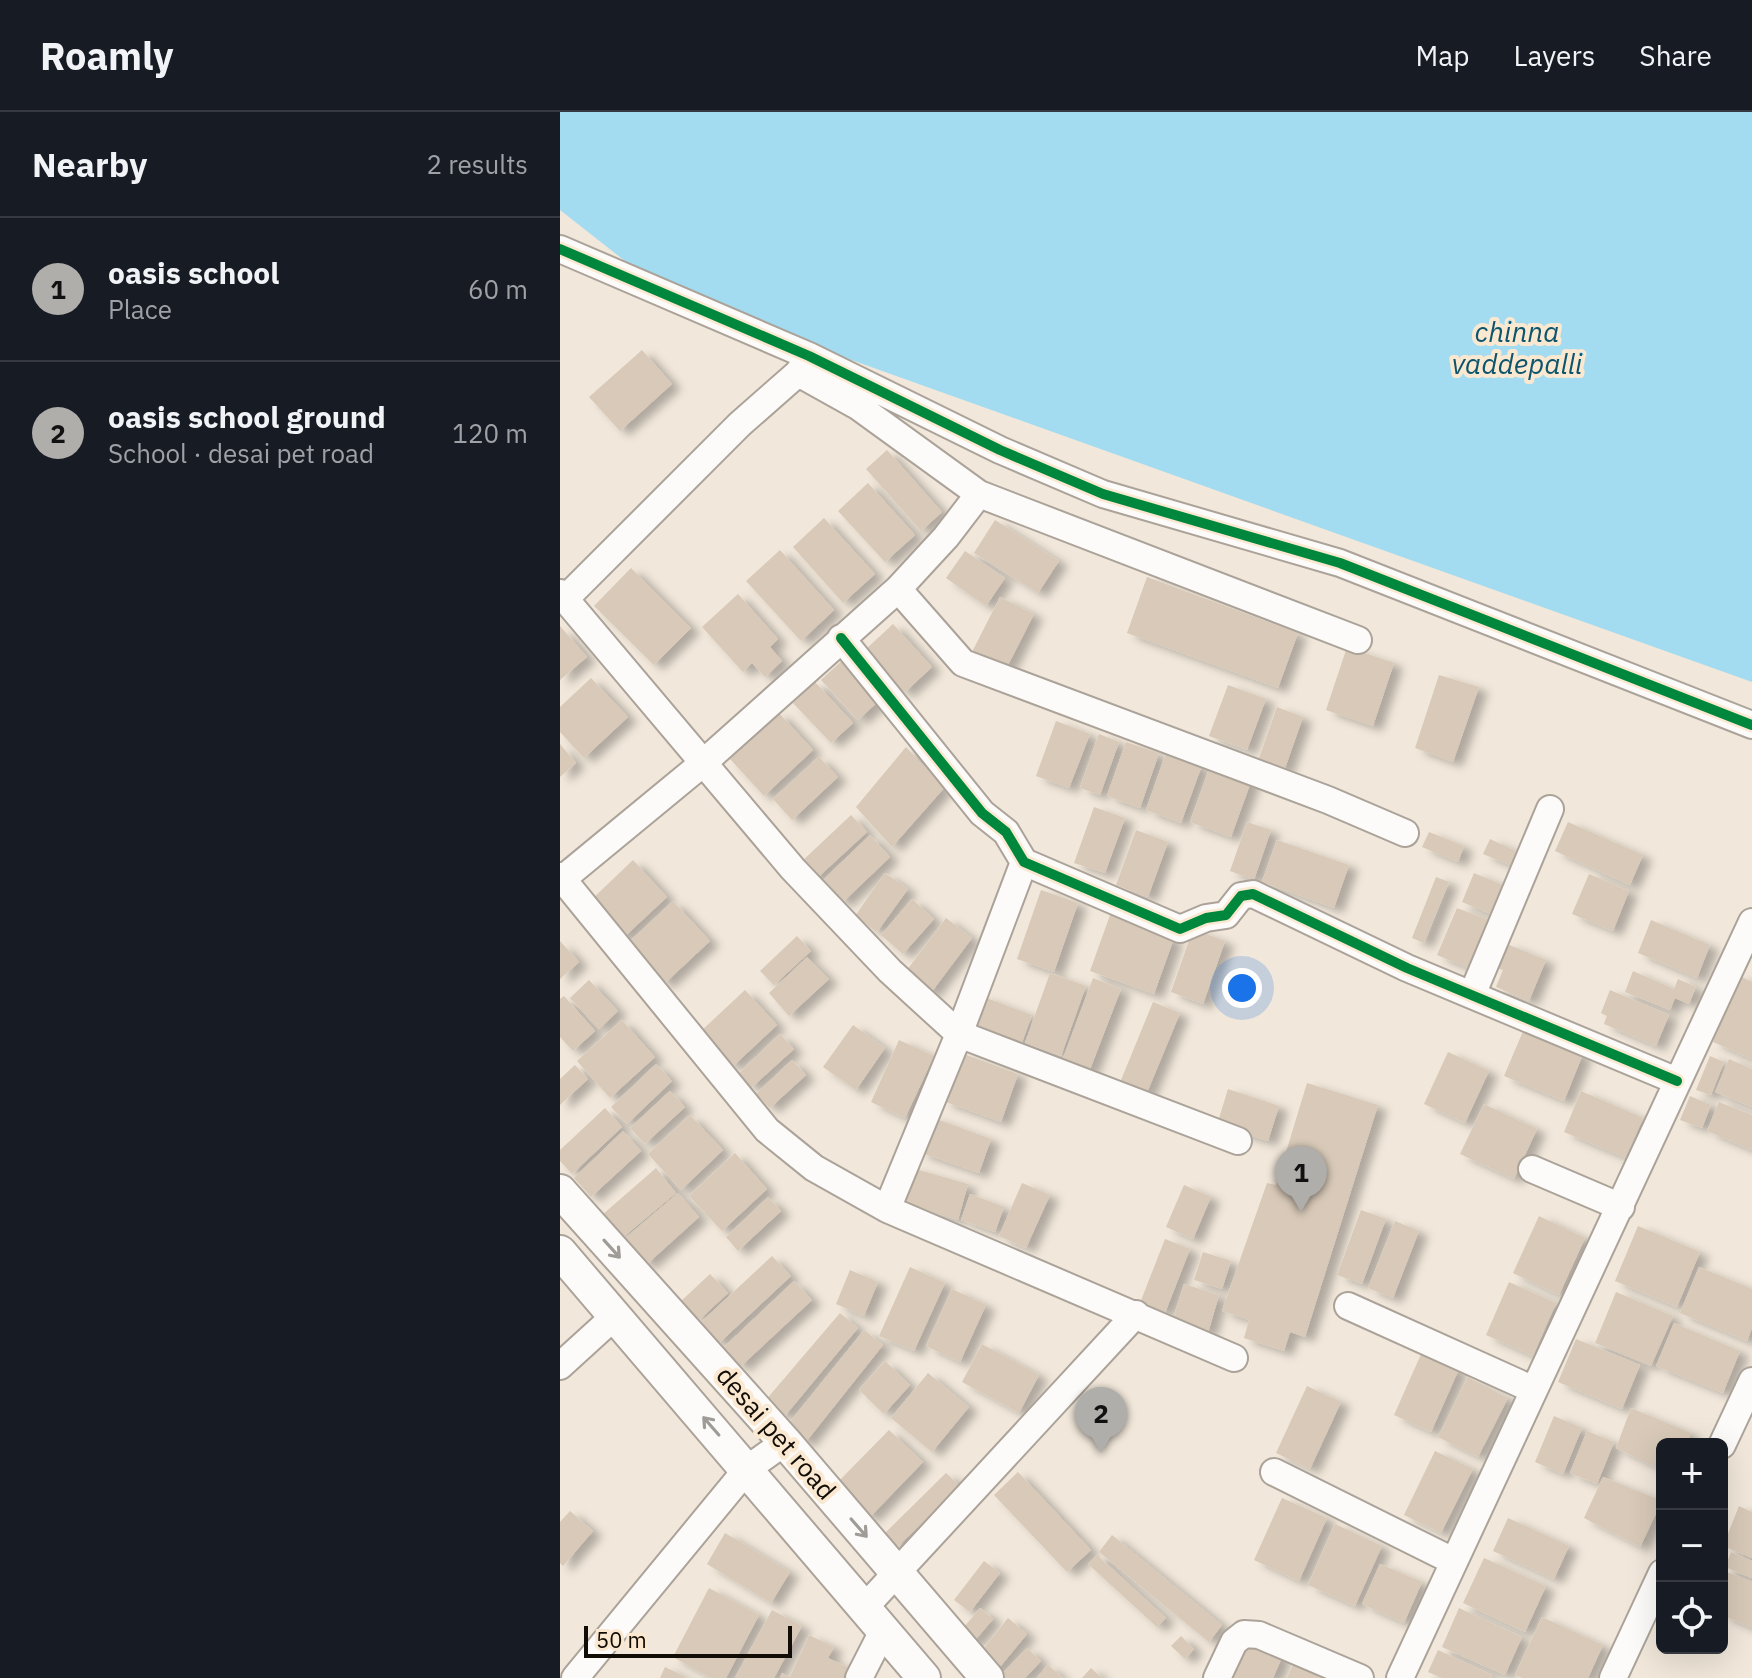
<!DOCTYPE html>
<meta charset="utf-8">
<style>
:root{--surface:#171b24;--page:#20242c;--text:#f1f3f6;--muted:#9ea1a6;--line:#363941;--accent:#afaeab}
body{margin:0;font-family:"IBM Plex Sans",sans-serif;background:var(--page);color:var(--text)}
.controls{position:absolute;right:24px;bottom:24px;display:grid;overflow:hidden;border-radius:12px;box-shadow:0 8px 32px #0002}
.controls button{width:72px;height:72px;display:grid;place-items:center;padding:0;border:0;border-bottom:2px solid var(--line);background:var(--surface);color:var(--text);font:40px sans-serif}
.scale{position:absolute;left:24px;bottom:20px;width:208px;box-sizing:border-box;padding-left:8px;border:4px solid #110c05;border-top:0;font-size:22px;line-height:28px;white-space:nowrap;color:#110c05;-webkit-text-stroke:6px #fae8d1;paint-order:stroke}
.you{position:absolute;left:682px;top:876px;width:28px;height:28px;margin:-20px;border:6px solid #fff;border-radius:50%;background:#1a73e8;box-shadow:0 0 0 12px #1a73e833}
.badge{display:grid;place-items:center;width:52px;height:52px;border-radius:50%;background:var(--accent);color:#111;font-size:26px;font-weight:700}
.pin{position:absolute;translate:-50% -66px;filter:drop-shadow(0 2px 4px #0008)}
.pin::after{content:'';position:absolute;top:42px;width:28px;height:24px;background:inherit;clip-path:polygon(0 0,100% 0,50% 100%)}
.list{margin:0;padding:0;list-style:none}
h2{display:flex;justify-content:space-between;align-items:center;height:104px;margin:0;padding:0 32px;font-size:34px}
h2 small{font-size:26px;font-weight:400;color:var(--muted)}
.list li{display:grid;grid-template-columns:52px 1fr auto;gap:24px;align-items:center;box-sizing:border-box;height:144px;padding:0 32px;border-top:2px solid var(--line)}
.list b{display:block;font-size:30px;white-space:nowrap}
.list p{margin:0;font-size:26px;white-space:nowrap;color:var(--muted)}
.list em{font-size:26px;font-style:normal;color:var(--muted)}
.icon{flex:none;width:44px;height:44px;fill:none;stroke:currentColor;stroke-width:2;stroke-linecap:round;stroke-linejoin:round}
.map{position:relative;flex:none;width:1192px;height:1566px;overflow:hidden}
header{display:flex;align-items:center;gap:48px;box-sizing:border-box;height:112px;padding:0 40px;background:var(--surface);border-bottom:2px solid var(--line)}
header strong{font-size:38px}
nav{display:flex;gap:44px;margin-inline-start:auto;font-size:28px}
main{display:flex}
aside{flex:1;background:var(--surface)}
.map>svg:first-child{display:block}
.water{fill:#a3dcf1}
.building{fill:#d8c9b8;filter:url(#shadow)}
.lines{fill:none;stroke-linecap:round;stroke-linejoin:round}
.minor-casing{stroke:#aba399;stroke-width:30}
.tertiary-casing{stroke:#aba399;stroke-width:36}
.minor{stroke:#fdfbf9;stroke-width:26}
.tertiary{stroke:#fdfbf9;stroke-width:32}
.cycleway-casing{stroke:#fae8d1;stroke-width:15}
.cycleway{stroke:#00873e;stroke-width:10}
.oneway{stroke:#9f9b97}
.labels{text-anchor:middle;stroke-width:8;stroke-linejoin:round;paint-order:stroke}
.street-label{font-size:26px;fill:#110c05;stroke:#fae8d1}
.water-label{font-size:28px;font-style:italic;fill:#0c556d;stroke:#fae8d1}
</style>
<header>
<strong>Roamly</strong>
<nav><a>Map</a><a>Layers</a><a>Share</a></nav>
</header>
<main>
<aside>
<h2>Nearby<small>2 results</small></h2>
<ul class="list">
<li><span class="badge">1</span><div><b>oasis school</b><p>Place</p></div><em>60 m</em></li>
<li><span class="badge">2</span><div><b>oasis school ground</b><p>School · desai pet road</p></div><em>120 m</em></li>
</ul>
</aside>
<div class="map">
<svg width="1192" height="1566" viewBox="0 0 1192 1566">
<defs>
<filter id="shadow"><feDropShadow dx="9" dy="5" stdDeviation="4" flood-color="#0004"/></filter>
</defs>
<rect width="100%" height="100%" fill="#f1e7da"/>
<path class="water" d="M0 0H1192V570L107 182 0 98Z"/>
<path class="building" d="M82 238 112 272 60 319 29 285Z
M327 338 382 400 361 419 306 357Z
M308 371 355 423 325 450 278 399Z
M264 406 315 462 283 491 233 435Z
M435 408 499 449 478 481 414 441Z
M220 438 274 498 241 529 186 469Z
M405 439 445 466 426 494 386 466Z
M71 456 131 516 94 553 34 494Z
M587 465 738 521 718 576 567 521Z
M178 482 218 527 210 535 222 549 205 565 192 551 183 560 142 515Z
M440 485 474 502 446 557 412 540Z
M333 512 372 555 344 581 305 538Z
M0 514 27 545 0 568Z
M787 535 834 551 813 614 766 598Z
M286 545 323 585 298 608 261 568Z
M879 563 919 575 893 650 855 636Z
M31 566 68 605 24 646 0 620V595Z
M255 570 293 611 271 631 233 591Z
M668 573 706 587 687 638 649 624Z
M717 595 743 605 724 659 698 649Z
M219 601 253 638 204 684 170 647Z
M496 609 530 622 509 676 476 664Z
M539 622 559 630 540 683 520 676Z
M566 630 599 641 580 696 547 684Z
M0 632 16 651 0 665Z
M346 635 384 676 332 735 296 695Z
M606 641 642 653 621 711 586 698Z
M259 645 278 665 232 708 213 687Z
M651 652 692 667 671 725 630 710Z
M534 695 565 706 545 761 514 751Z
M291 703 307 720 254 769 239 752Z
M687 710 711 718 694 768 670 759Z
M1008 710 1083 743 1070 773 995 739Z
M576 718 608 730 588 785 556 773Z
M869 720 904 734 898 750 862 735Z
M310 723 330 745 282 791 262 769Z
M930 727 956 739 950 753 923 742Z
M717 728 789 753 774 796 702 770Z
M73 748 107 785 62 827 28 791Z
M325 761 348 777 317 820 295 804Z
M914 761 943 773 931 802 902 790Z
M1029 762 1069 779 1053 819 1012 802Z
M876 765 889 770 864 831 852 826Z
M481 778 518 791 494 860 457 847Z
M352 787 374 807 343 842 321 823Z
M113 789 150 829 104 872 68 831Z
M897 796 931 809 911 857 877 843Z
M550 803 614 826 594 882 530 859Z
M386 806 412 826 370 882 344 862Z
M1091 808 1150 833 1137 866 1078 841Z
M633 817 665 829 643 892 611 880Z
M237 824 251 839 214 873 200 859Z
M0 829 19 850 0 867Z
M947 832 986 848 969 889 936 875 943 858 937 856Z
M247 845 269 867 229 904 209 881Z
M1073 859 1114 877 1118 867 1136 875 1129 892 1115 886 1110 898 1065 880Z
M490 861 526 874 501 944 465 931Z
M1178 863 1192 870V947L1153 930Z
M533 866 561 877 529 960 502 949Z
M29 868 58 899 39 917 10 886Z
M185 878 217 913 172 955 140 920Z
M1050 878 1109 903 1096 934 1044 912 1047 904 1041 901Z
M4 884 35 919 13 939 0 925V887Z
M421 884 472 903 461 933 411 914Z
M593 890 620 901 586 983 559 973Z
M62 908 95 945 50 986 17 949Z
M293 913 325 936 296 978 263 955Z
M964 917 1023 942 1004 989 944 964Z
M220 922 234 937 191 976 178 962Z
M339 928 374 944 345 1006 311 990Z
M888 940 929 959 905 1011 864 992Z
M401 941 458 962 441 1010 383 989Z
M1150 944 1164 950 1151 983 1136 978Z
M1169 947 1192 957V995L1155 980Z
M232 948 246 963 210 996 196 982Z
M96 952 112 969 67 1012 51 995Z
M15 953 28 967 0 993V967Z
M747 971 818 993 745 1225 730 1220 724 1239 684 1226 689 1208 662 1199 707 1071 716 1073Z
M668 977 719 994 708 1029 657 1013Z
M110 979 125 995 85 1032 70 1016Z
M1021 979 1083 1006 1066 1046 1004 1020Z
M1130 984 1151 993 1142 1016 1120 1008Z
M1159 990 1192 1003V1038L1147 1019Z
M924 992 977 1017 954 1067 900 1042Z
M45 996 62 1015 12 1062 0 1049V1038Z
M130 1003 163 1038 121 1078 88 1042Z
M371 1005 431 1027 419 1061 359 1040Z
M63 1019 81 1039 31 1085 14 1066Z
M175 1041 207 1077 162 1119 129 1084Z
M96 1056 116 1081 61 1127 42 1103Z
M352 1056 408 1072 398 1108 342 1091Z
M462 1071 490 1083 466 1136 439 1124Z
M624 1073 651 1085 633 1127 606 1115Z
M118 1081 139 1105 86 1153 64 1127Z
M410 1082 444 1095 435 1120 401 1108Z
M208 1085 221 1099 178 1139 166 1125Z
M801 1098 826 1107 802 1172 777 1163Z
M979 1104 1025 1126 999 1183 953 1161Z
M835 1109 859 1119 833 1186 808 1176Z
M1078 1114 1140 1140 1117 1195 1055 1169Z
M605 1127 630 1137 605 1201 580 1191Z
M643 1140 671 1149 662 1177 634 1168Z
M212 1144 231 1164 158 1232 139 1212Z
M350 1155 385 1171 354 1239 319 1224Z
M1139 1155 1192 1177V1216L1187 1229 1120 1201Z
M290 1158 318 1170 304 1204 276 1192Z
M150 1162 168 1181 138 1209 120 1190Z
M234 1169 252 1188 180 1255 163 1236Z
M949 1170 996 1191 973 1244 926 1223Z
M624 1172 659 1183 648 1221 612 1210Z
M392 1177 426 1193 400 1250 366 1234Z
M1056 1180 1113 1204 1091 1254 1035 1231Z
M280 1201 298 1216 224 1305 205 1289Z
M1114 1211 1180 1239 1163 1281 1096 1254Z
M304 1218 323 1233 245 1331 226 1315Z
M1016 1227 1080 1253 1062 1297 998 1270Z
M422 1232 479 1263 459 1301 402 1270Z
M862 1240 899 1257 871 1320 834 1303Z
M325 1249 350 1273 324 1302 299 1278Z
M368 1261 409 1295 372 1340 331 1306Z
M908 1265 948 1286 918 1345 878 1325Z
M747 1274 781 1290 750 1357 716 1341Z
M1071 1296 1131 1321 1126 1332H1102V1358L1056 1336Z
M994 1304 1022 1316 1003 1362 975 1350Z
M329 1318 363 1350 309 1406 275 1373Z
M1027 1319 1054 1330 1037 1372 1010 1361Z
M875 1339 913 1357 881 1421 844 1403Z
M458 1360 531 1438 507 1460 434 1383Z
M386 1361 400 1374 337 1435 324 1422Z
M1043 1365 1102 1389 1080 1435 1024 1406Z
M722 1386 767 1406 739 1469 694 1448Z
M1179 1394 1192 1400V1446L1163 1434Z
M10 1399 33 1419 3 1454 0 1451V1410Z
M948 1406 1009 1434 994 1467 933 1439Z
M775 1412 822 1434 795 1494 748 1473Z
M165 1421 230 1460 211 1491 147 1452Z
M552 1423 662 1513 649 1530 539 1440Z
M1171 1440 1192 1449V1466L1165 1455Z
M537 1443 606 1506 597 1515 528 1452Z
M924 1446 986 1474 965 1520 903 1491Z
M424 1449 440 1461 410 1500 394 1488Z
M820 1452 862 1470 844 1511 802 1492Z
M1162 1458 1192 1470V1516L1162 1503Z
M149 1476 199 1503 166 1566H151L113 1545Z
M420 1496 433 1507 412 1532 399 1521Z
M899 1496 962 1525 945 1563 882 1535Z
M212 1498 242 1514 214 1566H175Z
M982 1505 1043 1533 1028 1566H962L955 1563Z
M448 1506 467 1522 435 1561 416 1546Z
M249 1523 274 1535 268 1546 293 1558 289 1566H220L222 1561 230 1565Z
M621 1524 634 1537 625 1547 611 1534Z
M689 1528 723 1543 713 1566H673Z
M467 1536 481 1549 465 1566H438Z
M878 1538 932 1563 931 1566H882L868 1560Z
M735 1548 765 1561 763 1566H727Z
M488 1553 503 1566H477Z
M105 1555 128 1566H100Z
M531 1556 542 1566H522Z"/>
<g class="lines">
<defs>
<path id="minor" d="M0 137 249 244 440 338 543 382 780 451 1192 613
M238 261 299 295 419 382 798 528
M338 477 403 551 768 688 845 721
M0 481 233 757 330 859 399 922 678 1029
M5 487 180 312 238 261 247 248
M281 526 422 701 446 720 464 750 620 817 646 806 666 803 681 784 693 782 847 856 1117 969
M0 764 207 1018 254 1056 327 1097 674 1246
M0 769 142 652 338 477 386 425 419 382
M912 883 990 697
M972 1057 1061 1095
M327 1097 399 922 464 750
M788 1194 974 1278
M0 1254 56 1203
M1162 1333 1192 1269
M714 1360 893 1449
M305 1495 576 1202
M15 1566 187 1357 225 1330
M299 1566 324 1517
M657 1566 674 1530 684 1522 699 1523 800 1566
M840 1566 1192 810
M1053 1566 1102 1461"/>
<path id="tertiary" d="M0 1079 225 1330 427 1566
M0 1140 364 1566"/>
</defs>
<use href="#minor" class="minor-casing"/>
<use href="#tertiary" class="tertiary-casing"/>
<use href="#minor" class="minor"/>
<use href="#tertiary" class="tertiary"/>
<defs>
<path id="cycleway" d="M0 137 249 244 440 338 543 382 780 451 1192 613
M281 526 422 701 446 720 464 750 620 817 646 806 666 803 681 784 693 782 847 856 1117 969"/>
</defs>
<use href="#cycleway" class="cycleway-casing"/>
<use href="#cycleway" class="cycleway"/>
</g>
<defs><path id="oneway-shaft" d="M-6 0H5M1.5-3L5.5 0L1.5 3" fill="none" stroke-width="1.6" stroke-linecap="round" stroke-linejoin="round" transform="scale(2)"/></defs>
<g class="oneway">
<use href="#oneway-shaft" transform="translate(52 1137) rotate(48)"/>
<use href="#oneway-shaft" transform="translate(151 1314) rotate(-131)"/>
<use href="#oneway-shaft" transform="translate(299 1416) rotate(49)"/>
</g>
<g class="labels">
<g class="street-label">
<text transform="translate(216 1321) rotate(49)" y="9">desai pet road</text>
</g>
<g class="water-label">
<text x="957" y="230">chinna<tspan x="957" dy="32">vaddepalli</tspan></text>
</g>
</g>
</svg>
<div class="controls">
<button>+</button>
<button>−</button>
<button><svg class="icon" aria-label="locate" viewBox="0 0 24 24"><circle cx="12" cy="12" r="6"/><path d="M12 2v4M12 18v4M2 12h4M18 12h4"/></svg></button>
</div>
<div class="scale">50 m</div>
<div class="you"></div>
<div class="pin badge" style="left:741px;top:1100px">1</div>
<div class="pin badge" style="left:541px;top:1341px">2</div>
</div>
</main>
